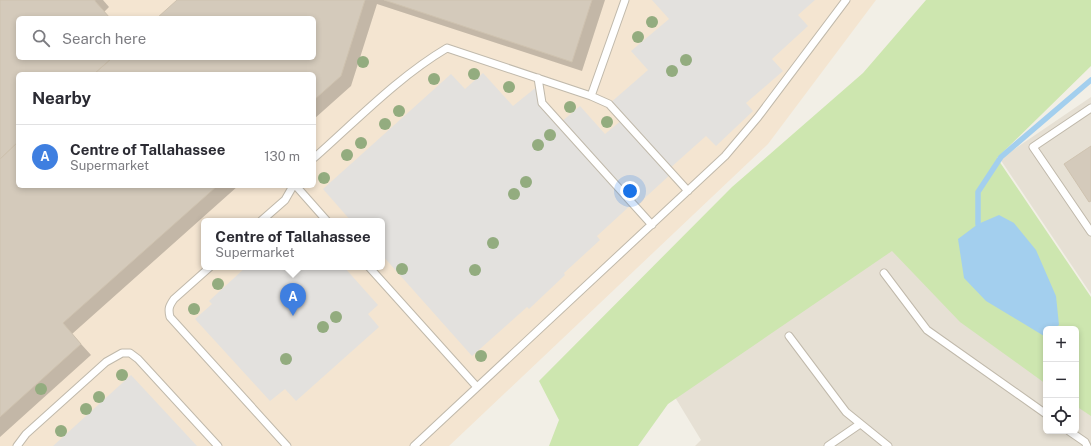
<!DOCTYPE html>
<meta charset="utf-8">
<style>
:root{--surface:#fff;--page:#f7f7f7;--text:#2b2b33;--muted:#7c7c81;--line:#e1e1e2;--accent:#2563eb}
body{margin:0;font-family:"Public Sans",sans-serif;background:var(--page);color:var(--text)}
.controls{position:absolute;right:12px;bottom:12px;display:grid;overflow:hidden;border-radius:6px;box-shadow:0 2px 6px #0003}
.controls button{width:36px;height:36px;display:grid;place-items:center;padding:0;border:0;border-bottom:1px solid var(--line);background:var(--surface);color:var(--text);font:20px sans-serif}
.you{position:absolute;left:630px;top:191px;width:14px;height:14px;margin:-10px;border:3px solid #fff;border-radius:50%;background:#1a73e8;box-shadow:0 0 0 6px #1a73e833}
.badge{display:grid;place-items:center;width:26px;height:26px;border-radius:50%;background:var(--accent);color:#fff;font-size:13px;font-weight:700}
.pin{position:absolute;translate:-50% -33px;filter:drop-shadow(0 1px 2px #0008)}
.pin::after{content:'';position:absolute;top:21px;width:14px;height:12px;background:inherit;clip-path:polygon(0 0,100% 0,50% 100%)}
.popup{position:absolute;left:201px;top:218px;width:184px;height:52px;box-sizing:border-box;display:grid;place-content:center;border-radius:6px;background:var(--surface);filter:drop-shadow(0 1px 3px #0005);font-size:13px;white-space:nowrap;color:var(--muted)}
.popup b{font-size:15px;color:var(--text)}
.popup::after{content:'';position:absolute;left:50%;top:100%;margin-left:-8px;border:8px solid transparent;border-top-color:var(--surface)}
.list{margin:0;padding:0;list-style:none}
h2{display:flex;justify-content:space-between;align-items:center;height:52px;margin:0;padding:0 16px;font-size:17px}
h2 small{font-size:13px;font-weight:400;color:var(--muted)}
.list li{display:grid;grid-template-columns:26px 1fr auto;gap:12px;align-items:center;box-sizing:border-box;height:64px;padding:0 16px;border-top:1px solid var(--line)}
.list b{display:block;font-size:15px;white-space:nowrap}
.list p{margin:0;font-size:13px;white-space:nowrap;color:var(--muted)}
.list em{font-size:13px;font-style:normal;color:var(--muted)}
.icon{flex:none;width:22px;height:22px;fill:none;stroke:currentColor;stroke-width:2;stroke-linecap:round;stroke-linejoin:round}
.map{position:relative;flex:none;width:1091px;height:446px;overflow:hidden}
.search{position:absolute;background:var(--surface);box-shadow:0 2px 6px #0003;left:16px;top:16px;width:300px;height:44px;display:flex;align-items:center;gap:10px;box-sizing:border-box;padding:0 14px;border-radius:6px;color:var(--muted);font-size:15px}
.panel{position:absolute;background:var(--surface);box-shadow:0 2px 6px #0003;left:16px;top:72px;width:300px;height:116px;border-radius:6px}
.map>svg:first-child{display:block}
.residential{fill:#e6e0d4}
.commercial{fill:#f4e5d1;fill-rule:evenodd}
.green{fill:#cde6af}
.parking{fill:#e3e1de}
.water{fill:#a3cfee}
.shadow{fill:#0003}
.lines{fill:none;stroke-linecap:round;stroke-linejoin:round}
.stream{stroke:#a3cfee;stroke-width:5.5}
.building{fill:#d4cabb;stroke:#cec2af}
.lane-casing{stroke:#c0b9ab;stroke-width:9}
.lane{stroke:#fff;stroke-width:7}
.tree{fill:#93ac7f}
</style>
<div class="map">
<svg width="1091" height="446" viewBox="0 0 1091 446">
<rect width="100%" height="100%" fill="#f2efe6"/>
<path class="residential" d="M1091 97V294L1000 159Z
M892 241 1046 371V431H1076V397L1091 410V446H695L701 440 670 389Z"/>
<path class="commercial" d="M0 0H876L768 144 449 446H0ZM18 18H314V58H18ZM18 74H314V186H18ZM204 221H382V267H204Z"/>
<path class="green" d="M926 0H1091V66L997 158 1091 297V416L1076 406V329H1046V384L960 322 892 251 668 404 638 446H549L559 420 539 381 732 187 863 73Z"/>
<path class="parking" d="M652 0H815L798 15 808 26 772 59 783 71 746 103 753 111 716 146 706 136 669 169 672 173 636 206 633 203 597 236 600 240 564 273 565 275 529 309 527 307 472 356 382 255V221H351L323 189 451 74 465 89 483 73 513 106 539 85 542 103 560 123 580 106 605 134 623 119 609 104 648 70 631 51 669 19Z
M246 267H344L378 305 368 314 379 327 296 401 285 389 270 401 195 319 212 304 209 301Z
M131 375 197 446H53Z"/>
<path class="water" d="M999 215 1014 223 1036 250 1056 296 1059 325 1053 329H1046V334L1044 336 986 301 964 278 958 239 978 224Z"/>
<path class="shadow" d="M0 0H103L109 7 104 12 110 18H18V58H314V18H158L179 0H605L582 71 377 4 351 86 314 119V74H18V186H238L72 334 91 355 0 437Z"/>
<g class="lines">
<path class="stream" d="M978 224V192L1001 157 1091 80"/>
</g>
<path class="building" d="M0 0H95V1L110 18H18V58H112L94 74H18V142L0 159Z
M177 0H365L341 76 314 100V74H94L112 58H314V18H157Z
M384 0H592L572 62Z
M18 142V186H217L63 323 81 344 0 417V159Z
M1091 146V201L1089 202 1064 164Z"/>
<g class="lines">
<defs>
<path id="lane" d="M538 78 542 103 652 225
M591 96 625 0
M1091 108 1033 147 1091 232
M314 158C357 120 398 77 447 48L591 96 609 104 688 191
M296 186 327 221
M261 221 285 200 293 186
M210 267 174 299C169 306 168 309 170 317L287 446
M369 267 477 387
M884 273 927 330 1046 414
M789 336 846 412 888 446
M1069 431 1085 442 1087 446
M17 446 26 434 106 362 122 353H130L138 359 218 446
M414 446 725 156 758 117 846 0
M828 446 860 424"/>
</defs>
<use href="#lane" class="lane-casing"/>
<use href="#lane" class="lane"/>
</g>
<g class="tree">
<circle cx="652" cy="22" r="6"/>
<circle cx="638" cy="37" r="6"/>
<circle cx="686" cy="60" r="6"/>
<circle cx="363" cy="62" r="6"/>
<circle cx="672" cy="71" r="6"/>
<circle cx="474" cy="74" r="6"/>
<circle cx="434" cy="79" r="6"/>
<circle cx="509" cy="87" r="6"/>
<circle cx="570" cy="107" r="6"/>
<circle cx="399" cy="111" r="6"/>
<circle cx="607" cy="122" r="6"/>
<circle cx="385" cy="124" r="6"/>
<circle cx="550" cy="135" r="6"/>
<circle cx="361" cy="143" r="6"/>
<circle cx="538" cy="145" r="6"/>
<circle cx="347" cy="155" r="6"/>
<circle cx="324" cy="178" r="6"/>
<circle cx="526" cy="182" r="6"/>
<circle cx="514" cy="194" r="6"/>
<circle cx="493" cy="243" r="6"/>
<circle cx="402" cy="269" r="6"/>
<circle cx="475" cy="270" r="6"/>
<circle cx="218" cy="284" r="6"/>
<circle cx="194" cy="309" r="6"/>
<circle cx="336" cy="317" r="6"/>
<circle cx="323" cy="327" r="6"/>
<circle cx="481" cy="356" r="6"/>
<circle cx="286" cy="359" r="6"/>
<circle cx="122" cy="375" r="6"/>
<circle cx="41" cy="389" r="6"/>
<circle cx="99" cy="397" r="6"/>
<circle cx="86" cy="409" r="6"/>
<circle cx="61" cy="431" r="6"/>
</g>
</svg>
<div class="controls">
<button>+</button>
<button>−</button>
<button><svg class="icon" aria-label="locate" viewBox="0 0 24 24"><circle cx="12" cy="12" r="6"/><path d="M12 2v4M12 18v4M2 12h4M18 12h4"/></svg></button>
</div>
<div class="you"></div>
<div class="pin badge" style="left:293px;top:316px;background:#3f7fe0">A</div>
<div class="popup"><b>Centre of Tallahassee</b>Supermarket</div>
<div class="search"><svg class="icon" aria-label="search" viewBox="0 0 24 24"><circle cx="10" cy="10" r="6"/><path d="M15 15l6 6"/></svg>Search here</div>
<section class="panel">
<h2>Nearby<small></small></h2>
<ul class="list">
<li><span class="badge" style="background:#3f7fe0">A</span><div><b>Centre of Tallahassee</b><p>Supermarket</p></div><em>130 m</em></li>
</ul>
</section>
</div>
